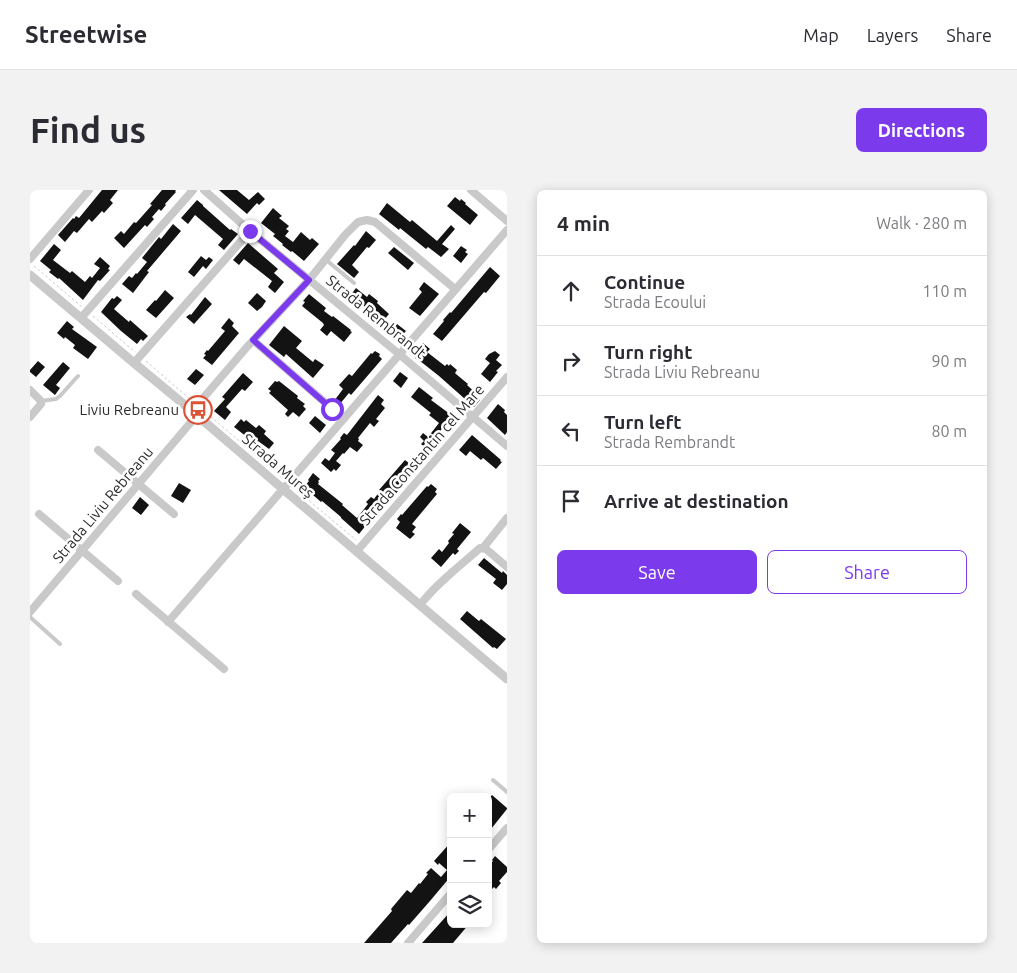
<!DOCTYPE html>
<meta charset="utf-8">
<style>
:root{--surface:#fff;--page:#f2f2f3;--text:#2b2b33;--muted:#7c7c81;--line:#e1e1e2;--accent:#7c3aed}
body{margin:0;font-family:Ubuntu,sans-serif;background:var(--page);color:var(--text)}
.controls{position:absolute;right:15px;bottom:15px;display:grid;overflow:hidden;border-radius:8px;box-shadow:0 2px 12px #0003}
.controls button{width:45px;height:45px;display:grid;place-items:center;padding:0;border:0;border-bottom:1px solid var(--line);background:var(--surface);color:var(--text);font:25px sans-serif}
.stop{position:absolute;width:15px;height:15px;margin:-11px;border:4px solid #7c3aed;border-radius:50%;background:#fff}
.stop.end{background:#7c3aed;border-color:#fff;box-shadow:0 1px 5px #0008}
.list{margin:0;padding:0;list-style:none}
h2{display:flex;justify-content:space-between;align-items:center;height:65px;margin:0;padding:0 20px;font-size:21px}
h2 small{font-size:16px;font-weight:400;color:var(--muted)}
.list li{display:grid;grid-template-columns:32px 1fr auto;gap:15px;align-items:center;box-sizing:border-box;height:70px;padding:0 20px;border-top:1px solid var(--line)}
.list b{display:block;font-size:19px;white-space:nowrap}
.list p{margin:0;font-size:16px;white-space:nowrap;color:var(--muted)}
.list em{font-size:16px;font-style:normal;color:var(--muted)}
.actions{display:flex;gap:10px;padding:15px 20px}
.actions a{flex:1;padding:11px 0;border:1px solid var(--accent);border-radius:8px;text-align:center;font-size:18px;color:var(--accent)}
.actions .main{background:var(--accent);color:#fff}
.icon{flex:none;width:28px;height:28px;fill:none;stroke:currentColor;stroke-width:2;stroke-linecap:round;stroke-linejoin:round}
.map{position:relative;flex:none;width:477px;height:753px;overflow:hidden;border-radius:8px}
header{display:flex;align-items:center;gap:30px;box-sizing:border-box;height:70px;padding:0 25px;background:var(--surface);border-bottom:1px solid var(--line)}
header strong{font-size:24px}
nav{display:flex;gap:28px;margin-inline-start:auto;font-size:18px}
.intro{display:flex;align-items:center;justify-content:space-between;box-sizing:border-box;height:120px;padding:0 30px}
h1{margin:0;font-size:35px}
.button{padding:12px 22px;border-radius:8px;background:var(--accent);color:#fff;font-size:18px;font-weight:700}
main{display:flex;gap:30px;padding:0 30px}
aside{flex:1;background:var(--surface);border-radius:8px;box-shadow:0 2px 12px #0003}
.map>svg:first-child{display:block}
.building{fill:#131313}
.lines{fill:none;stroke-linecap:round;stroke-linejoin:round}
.path{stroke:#c9c9c9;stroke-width:1;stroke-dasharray:2.5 2.5;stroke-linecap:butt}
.service{stroke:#c9c9c9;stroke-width:4}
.minor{stroke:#c9c9c9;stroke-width:8}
.tertiary{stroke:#c9c9c9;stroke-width:9}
.route{stroke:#7c3aed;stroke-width:6}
.labels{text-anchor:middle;stroke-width:5;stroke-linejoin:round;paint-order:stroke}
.street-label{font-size:15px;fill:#2c2c2c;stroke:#fff}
.poi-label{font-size:15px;fill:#2c2c2c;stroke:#fff;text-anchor:end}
</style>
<header>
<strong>Streetwise</strong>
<nav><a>Map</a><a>Layers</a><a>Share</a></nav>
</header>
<div class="intro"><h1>Find us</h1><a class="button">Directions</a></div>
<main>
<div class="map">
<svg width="477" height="753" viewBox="0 0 477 753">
<rect width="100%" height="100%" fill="#fff"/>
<path class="building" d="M72 0H88L80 10 83 13 74 23 72 21 62 32 59 29 47 43 44 41 35 52 28 45 43 28 44 29 46 26 49 28Z
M132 0H146L145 1 146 2 135 14 136 15 131 21 129 19 122 27 124 29 117 37 115 35 94 58 84 48 91 41 94 44 104 32 106 33 122 15 120 14Z
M189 0H207L219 10 228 2 235 9 229 15 227 13 217 24Z
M425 7 430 11 431 9 436 13 435 14 448 25 440 35 417 16Z
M167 10 173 15V16L200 40 201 39 208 44 194 60 188 55 193 49 165 25 158 34 151 28Z
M357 13 380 32 382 30 407 51 421 35 425 39 412 54 419 59 411 67 398 57 396 59 370 38 369 40 349 24Z
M243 18 252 26 249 28 259 36 256 39 259 41 255 46 263 52 271 42 280 50 282 48 289 54 274 71 262 61 261 62 252 55 253 54 243 46 245 44 231 33Z
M143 34 151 41 117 81 119 82 103 103 92 94 99 86 102 88 106 83 107 84 117 72 112 68 129 47 131 49Z
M336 41 346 50 339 58 337 57 322 75 329 82 324 88 307 74 324 55 325 56Z
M218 53 248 79 244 83 254 92 245 103 238 97 242 91 214 69 209 75 203 70Z
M24 54 31 60 23 70 40 83 42 81 55 92 60 86 62 88 70 78 64 74 70 67 80 76 78 79 80 80 70 91 68 90 53 110 29 88 28 89 19 82 21 80 10 71Z
M431 56 437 60 435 62 438 64 431 73 423 66Z
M364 57 384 73 378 80 358 63Z
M171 66 176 70 179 67 183 70 176 79 173 76 164 87 158 82Z
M460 77 470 86 456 103 454 102 412 151 403 144 414 131 413 130 420 122 421 123Z
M302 85 314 96 309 103 296 92Z
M394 92 409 104 390 126 379 118 392 102 389 99Z
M326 98 337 107 339 104 348 111 347 113 359 124 349 136 342 131 346 126 328 111 326 113 319 107Z
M135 100 144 108 126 128 116 120 125 110 126 111Z
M227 103 236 111 232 117 227 121 218 113Z
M279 104 296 118 294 121 302 127 303 126 321 140 320 141 322 142 314 152 301 141 297 146 290 140 294 135 293 133 272 116 275 112 273 111Z
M87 106 92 110 84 119 99 132 100 130 118 146 113 151 111 149 107 154 91 141 71 122 82 108 84 109Z
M175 107 182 114 164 134 156 127 160 124 161 125Z
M199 128 204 133 202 136 209 143 182 175 173 168 176 165 174 164 177 160 178 161 195 141 191 138Z
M37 131 44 137 42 139 67 157 58 169 43 158 45 155 35 147 34 149 27 143Z
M367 134 376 141 367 151 359 144Z
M254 136 272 151 266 158 283 172 285 169 294 175 283 188 256 164 254 167 239 155Z
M393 153 400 159 397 162 415 176 417 174 419 176 420 174 427 180 425 183 426 184 438 194 437 195 448 205 446 207 450 210 444 217 409 186 390 171H389L385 168 386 166 384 164Z
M345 161 350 164 349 166 352 169 321 205 319 203 309 215 304 211 313 199 309 195 319 184 322 186 341 163 342 164Z
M465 161 470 165 466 170 472 175 466 181 468 182 460 192 451 184 460 173 455 169 459 164Z
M8 171 15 177 6 187 0 182V180Z
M33 172 40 178 26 195 30 198 25 205 13 195Z
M166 179 174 185 165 195 157 189Z
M370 182 378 188 371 198 363 191Z
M213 183 223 192 215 201 212 199 196 217 201 222 195 230 184 221 195 209 192 207Z
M245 191 247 192 249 191 268 206 267 208 275 214 273 216 276 219 269 227 263 222 258 227 255 224 258 220 239 203 241 201 238 199Z
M389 197 403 208 401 210 428 230 421 238 416 234 404 249 408 252 401 262 391 254 394 251 390 247 393 243 398 247 409 233 399 225 401 223 381 207Z
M348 205 354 210 351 214 355 218 346 229 349 231 344 237 340 233 328 248 329 249 328 251 333 255 327 262 320 257 314 264 313 263 306 271 311 275 306 281 304 279 301 282 291 273 295 268 299 271 305 263 301 260 311 249 310 248 314 243 317 245Z
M468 214 475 220 474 222 477 225V242L475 245 457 228Z
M285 226 296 235 290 243 279 233Z
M211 229 214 232 216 230 226 238 229 235 236 241 234 244 244 253 239 259 228 251 226 254 204 237Z
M442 245 471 270 470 271 472 272 466 279 453 268 451 270 440 261 436 266 429 260Z
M375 270 384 277 381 280 383 281 361 310 357 307 350 315 353 318 349 323 343 318 336 327 338 329 335 332 337 334 329 344 311 328V327L292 311 291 312 283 305 284 304 274 297 279 291 278 290 283 283 290 289 288 291 289 292 288 294 313 314 312 315 327 328 338 314 336 312 341 307 344 309 350 301 349 300Z
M149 293 161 300 153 313 141 306Z
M401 294 407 299 405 302 407 304 382 334 386 337 382 342 385 344 380 349 366 338 370 332 367 329 371 324 372 325 397 296 398 297Z
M110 307 119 315 111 325 102 318Z
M430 333 441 342 427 359 429 361 425 365 423 363 411 377 401 368 409 359 412 362 419 353 418 351 424 344 422 343Z
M454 368 472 383 473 381 477 385V394L472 400 463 393 466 389 448 375Z
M437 421 449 431 451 429 476 449 467 459 464 457 463 458 430 429Z
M462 605 477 618V619L461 639 458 636V610Z
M421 652V686L400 711 379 735 378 734 361 753H334L362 721 361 719 377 700 381 703 389 693 390 694 398 684 396 683 401 678 411 687 417 680 409 673 408 675 404 671Z
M465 666 477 677V682L469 691 471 693 466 699 464 697 458 703V677L463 671 462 670Z
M421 721V734H439L423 753H392Z"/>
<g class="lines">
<path class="path" d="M4 76 52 117
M63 126 105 162
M116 171 162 211
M173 220 254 289
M264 298 326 350"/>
<path class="service" d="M295 69 324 93
M11 211 26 209 30 206 48 186
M0 427 30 454
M463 590 477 602"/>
<path class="minor" d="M174 0 220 41 369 164 477 256
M441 0 477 31
M0 69 59 0
M51 128 163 0
M223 150 314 229
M104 173 220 41
M0 200 11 211V214L0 227
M162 221 217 157 279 90 315 45 328 32 337 30 345 32 425 99
M68 260 144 324
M9 324 88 391
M453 358 477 328
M327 361 477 187
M106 404 194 479
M390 415C407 393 429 377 450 358L456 359 477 377
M0 422 167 225
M138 432 477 40
M458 660 477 638
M378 753 421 703"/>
<path class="tertiary" d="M0 85 104 173 162 221 253 299 477 489"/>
</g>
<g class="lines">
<path class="route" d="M220 41 279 90 223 150 302 219"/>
</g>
<defs>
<symbol id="bus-ring" viewBox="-11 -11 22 22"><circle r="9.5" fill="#fff" stroke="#db5337" stroke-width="1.5"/><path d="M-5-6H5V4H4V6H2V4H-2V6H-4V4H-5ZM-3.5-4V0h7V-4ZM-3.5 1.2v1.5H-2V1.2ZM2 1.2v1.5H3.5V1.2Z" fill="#db5337"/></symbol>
</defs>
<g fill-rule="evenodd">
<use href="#bus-ring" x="152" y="204" width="32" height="32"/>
</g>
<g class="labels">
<g class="street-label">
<text transform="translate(346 127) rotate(39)" y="5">Strada Rembrandt</text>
<text transform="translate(392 265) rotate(-49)" y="5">Strada Constantin cel Mare</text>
<text transform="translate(248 276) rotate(41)" y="5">Strada Mureș</text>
<text transform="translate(73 315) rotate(-50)" y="5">Strada Liviu Rebreanu</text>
</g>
<g class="poi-label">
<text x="149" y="225">Liviu Rebreanu</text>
</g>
</g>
</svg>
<div class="controls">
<button>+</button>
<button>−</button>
<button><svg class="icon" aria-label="layers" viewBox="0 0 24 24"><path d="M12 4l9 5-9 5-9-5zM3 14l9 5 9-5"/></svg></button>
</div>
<div class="stop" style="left:302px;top:219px"></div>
<div class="stop end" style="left:220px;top:41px"></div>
</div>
<aside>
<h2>4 min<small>Walk · 280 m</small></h2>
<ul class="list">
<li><svg class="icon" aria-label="ahead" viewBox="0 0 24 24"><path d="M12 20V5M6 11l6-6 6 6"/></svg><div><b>Continue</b><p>Strada Ecoului</p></div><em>110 m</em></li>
<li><svg class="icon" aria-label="right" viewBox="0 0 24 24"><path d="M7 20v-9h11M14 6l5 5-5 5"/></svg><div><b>Turn right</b><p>Strada Liviu Rebreanu</p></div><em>90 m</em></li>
<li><svg class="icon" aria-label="left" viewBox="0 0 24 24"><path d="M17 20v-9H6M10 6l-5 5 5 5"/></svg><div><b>Turn left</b><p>Strada Rembrandt</p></div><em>80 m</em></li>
<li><svg class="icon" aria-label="arrive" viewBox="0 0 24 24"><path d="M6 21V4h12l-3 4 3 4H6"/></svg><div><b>Arrive at destination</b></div></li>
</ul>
<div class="actions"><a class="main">Save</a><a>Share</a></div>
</aside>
</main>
